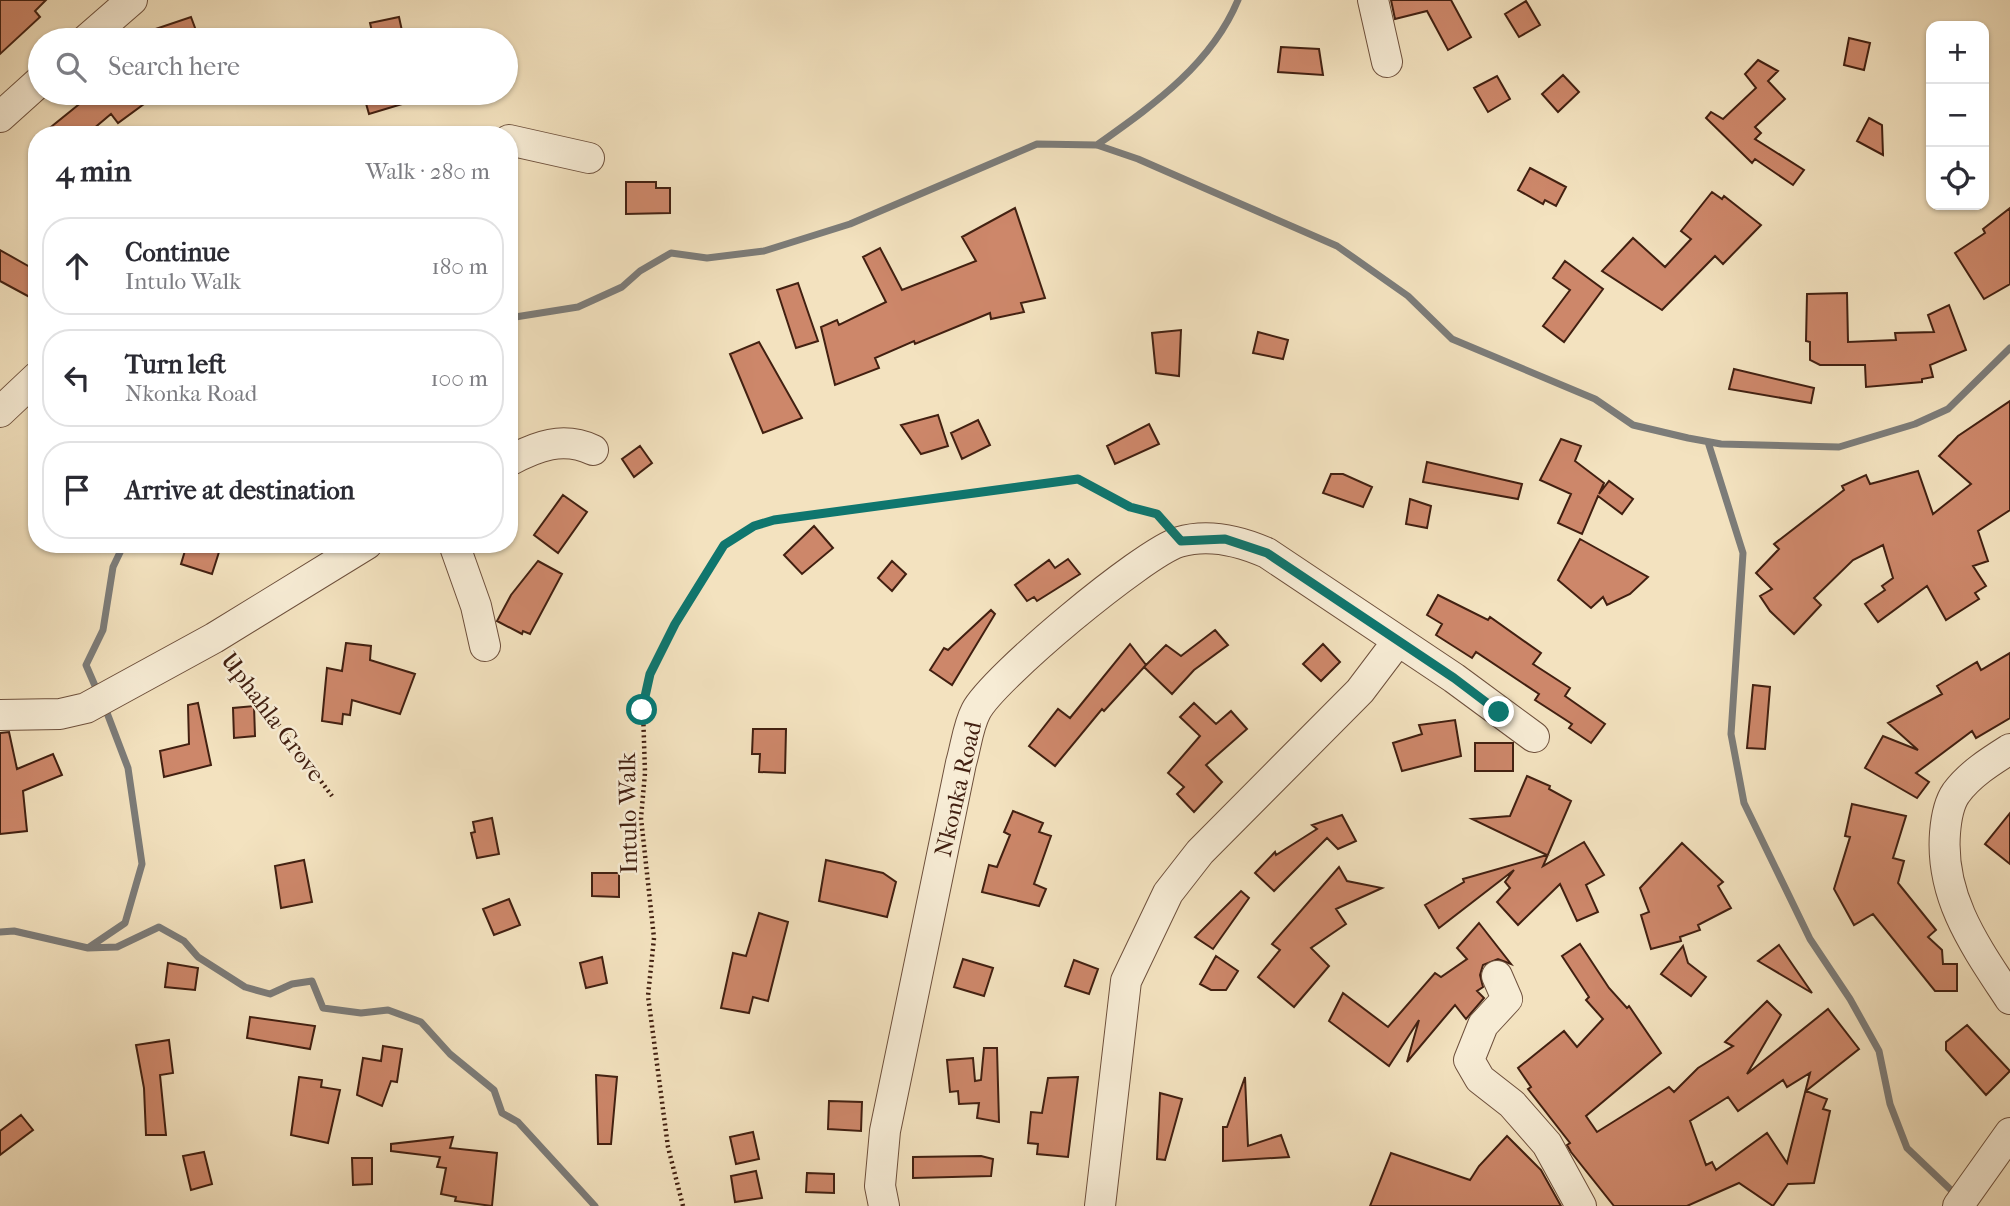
<!DOCTYPE html>
<meta charset="utf-8">
<style>
:root{--surface:#fff;--page:#f2f2f3;--text:#2b2b33;--muted:#7c7c81;--line:#e1e1e2}
body{margin:0;font-family:"IM FELL French Canon",serif;background:var(--page);color:var(--text)}
.controls{position:absolute;right:21px;top:21px;display:grid;overflow:hidden;border-radius:14px;box-shadow:0 2px 5px #0004}
.controls button{width:63px;height:63px;display:grid;place-items:center;padding:0;border:0;border-bottom:2px solid var(--line);background:var(--surface);color:var(--text);font:35px sans-serif}
.stop{position:absolute;width:21px;height:21px;margin:-16px;border:5px solid #0f766e;border-radius:50%;background:#fff}
.stop.end{background:#0f766e;border-color:#fff;box-shadow:0 2px 7px #0008}
.list{margin:0;padding:0;list-style:none}
h2{display:flex;justify-content:space-between;align-items:center;height:91px;margin:0;padding:0 28px;font-size:30px}
h2 small{font-size:23px;font-weight:400;color:var(--muted)}
.list li{display:grid;grid-template-columns:46px 1fr auto;gap:21px;align-items:center;box-sizing:border-box;height:98px;margin:0 14px 14px;padding:0 14px;border:2px solid var(--line);border-radius:28px}
.list b{display:block;font-size:26px;white-space:nowrap}
.list p{margin:0;font-size:23px;white-space:nowrap;color:var(--muted)}
.list em{font-size:23px;font-style:normal;color:var(--muted)}
.icon{flex:none;width:38px;height:38px;fill:none;stroke:currentColor;stroke-width:2;stroke-linecap:round;stroke-linejoin:round}
.map{position:relative;flex:none;width:2010px;height:1206px;overflow:hidden}
.search{position:absolute;background:var(--surface);box-shadow:0 2px 5px #0004;left:28px;top:28px;width:490px;height:77px;display:flex;align-items:center;gap:18px;box-sizing:border-box;padding:0 24px;border-radius:38px;color:var(--muted);font-size:26px}
.panel{position:absolute;background:var(--surface);box-shadow:0 2px 5px #0004;left:28px;top:126px;width:490px;height:427px;border-radius:28px}
.map>svg:first-child{display:block}
.lines{fill:none;stroke-linecap:round;stroke-linejoin:round}
.stream{stroke:#7c7c79;stroke-width:7}
.building{fill:#cd876a;stroke:#422011;stroke-width:2;fill-rule:evenodd}
.minor-casing{stroke:#6e503c;stroke-width:32}
.path{stroke:#422011;stroke-width:4.5;stroke-dasharray:2 3.5;stroke-linecap:butt}
.minor{stroke:#f7ecd5;stroke-width:30}
.route{stroke:#0f766e;stroke-width:9}
.labels{text-anchor:middle;stroke-width:5;stroke-linejoin:round;paint-order:stroke}
.street-label{font-size:24px;fill:#422011;stroke:#f7ecd5}
</style>
<div class="map">
<svg width="2010" height="1206" viewBox="0 0 2010 1206">
<rect width="100%" height="100%" fill="#f3e2bf"/>
<filter id="stains"><feTurbulence type="fractalNoise" baseFrequency=".00286" numOctaves="4"/><feColorMatrix values="0 0 0 0 .2 0 0 0 0 .09 0 0 0 0 .02 0 0 0 .5 -.17"/></filter>
<radialGradient id="worn" r=".72"><stop offset=".6" stop-color="#630" stop-opacity="0"/><stop offset="1" stop-color="#630" stop-opacity=".3"/></radialGradient>
<g class="lines">
<path class="stream" d="M1097 145C1153 105 1211 65 1238 0
M509 318 578 307 622 287 640 271 671 253 707 258 764 251 850 224 1037 144 1097 145 1138 159 1337 246 1408 296 1452 339 1595 399 1633 425 1688 438 1721 444 1839 447 1915 424 1948 409 2010 348
M1708 442 1743 553 1731 734 1744 803 1810 939 1850 999 1879 1051 1890 1104 1907 1148 1951 1190
M99 695 86 665 103 630 113 567 124 544
M0 932 14 931 88 948 125 923 142 864 128 768 104 705
M88 948 117 947 159 927 184 941 198 957 245 987 270 994 292 984 312 981 323 1008 361 1013 388 1010 421 1022 450 1054 494 1090 502 1113 518 1122 595 1206"/>
</g>
<path class="building" d="M0 0H46L35 11 40 17 0 54Z
M1391 0H1451L1471 37 1448 50 1427 11 1395 19Z
M1526 1 1540 25 1519 37 1505 14Z
M191 17 198 36 186 40H133L132 37Z
M399 17 404 40H374L370 23Z
M1849 38 1870 43 1864 70 1844 65Z
M1281 47 1319 49 1323 75 1278 72Z
M1758 60 1778 71 1768 81 1785 99 1755 127 1761 133 1755 139 1804 170 1793 185 1755 159 1752 163 1706 118 1711 112 1723 119 1756 88 1745 74Z
M1563 75 1579 92 1558 112 1542 94Z
M1497 76 1510 99 1488 112 1474 88Z
M93 93H159L118 123 111 114 86 135H41Z
M363 93H421L422 98 369 114Z
M1869 118 1882 125 1883 155 1857 141Z
M1530 168 1566 187 1556 206 1545 200 1543 204 1518 190Z
M626 182H656V188H670V213L626 214Z
M1712 192 1722 199 1724 196 1761 225 1723 264 1715 256 1662 310 1602 271 1633 238 1665 267 1691 239 1681 231Z
M1015 208 1045 298 1021 303 1024 312 991 319 990 313 915 344 914 341 875 358 879 368 835 385 821 327 837 320 839 325 886 302 863 257 880 248 902 290 976 261 962 237Z
M2010 208V284L1984 299 1955 253 1985 233 1983 229Z
M0 250 37 271V301L0 281Z
M1565 261 1603 289 1564 342 1543 326 1570 290 1553 278Z
M798 283 818 341 796 348 777 290Z
M1847 293 1848 342 1896 340 1895 333 1934 332 1928 315 1949 305 1966 350 1930 365 1933 377 1922 379V382L1866 387 1865 365H1820L1810 360V342L1806 341 1807 294Z
M1181 330 1179 376 1156 373 1152 333Z
M1258 332 1288 340 1283 359 1253 353Z
M759 342 802 418 763 433 730 354Z
M1734 369 1814 388 1811 403 1729 389Z
M2010 401V510L1978 531 1988 561 1973 566 1986 586 1975 593 1979 599 1946 620 1927 586 1878 622 1865 604 1885 590 1882 586 1893 578 1883 545 1853 560 1814 598 1821 605 1794 634 1770 611 1760 596 1772 589 1756 573 1779 549 1774 544 1844 490 1842 486 1866 475 1870 484 1918 471 1933 514 1971 484 1939 456 1958 436Z
M938 415 948 446 921 454 901 425Z
M978 420 990 445 962 459 951 433Z
M1149 424 1159 444 1115 464 1107 446Z
M1561 439 1581 446 1575 461 1604 483 1599 494 1609 481 1633 499 1622 514 1598 496 1582 534 1558 523 1571 494 1540 480Z
M640 446 652 463 634 477 622 459Z
M1427 462 1522 484 1518 499 1423 482Z
M1331 474H1343L1372 487 1363 507 1323 493Z
M563 495 587 512 558 553 534 535Z
M1410 499 1431 506 1427 528 1406 524Z
M814 526 833 548 802 574 784 555Z
M1580 539 1648 577 1630 594 1607 605 1603 597 1591 608 1558 580Z
M187 544 219 552 212 574 181 564Z
M1068 559 1080 574 1037 601 1034 597 1027 601 1015 585 1049 560 1055 568Z
M538 561 562 574 530 634 523 631 522 634 497 621 511 595Z
M892 561 906 574 892 591 878 578Z
M1438 595 1488 620 1490 617 1541 653 1533 664 1570 688 1565 696 1605 724 1591 743 1569 728 1572 724 1535 700 1539 694 1476 652 1472 658 1436 635 1442 624 1427 615Z
M991 610 995 614 952 685 930 670 944 648 948 650Z
M1215 630 1228 645 1194 670 1172 694 1144 667 1166 645 1181 656Z
M346 643 371 646 370 660 415 674 400 714 352 700 350 715 343 714 342 724 322 721 327 668 342 671Z
M1130 644 1146 665 1104 711 1102 709 1055 766 1029 746 1058 709 1070 718Z
M1323 644 1340 662 1321 681 1303 664Z
M2010 653V718L1976 738 1972 731 1916 773 1929 782 1917 798 1865 768 1883 736 1918 750 1888 723 1942 694 1937 686 1977 662 1981 670Z
M1753 685 1770 687 1765 749 1747 748Z
M198 703 211 765 164 777 160 751 189 744 188 705Z
M1194 703 1216 724 1231 711 1247 729 1206 765 1222 782 1194 812 1177 794 1184 787 1168 773 1200 736 1180 717Z
M254 706 255 736 234 738 233 708Z
M1455 720 1461 756 1402 771 1393 743 1422 734 1419 725Z
M753 729H786L785 773 759 772 760 754H752Z
M9 732 17 769 53 754 62 775 23 791 27 831 0 834V733Z
M1475 743H1513V771H1475Z
M1527 776 1550 786 1549 789 1571 801 1543 866 1584 842 1604 875 1586 885 1598 912 1577 921 1560 884 1518 925 1497 902 1510 888 1505 882 1514 870 1439 928 1425 905 1464 882 1463 879 1547 855 1472 819 1510 816Z
M1852 804 1906 816 1893 858 1904 861 1898 883 1936 930 1928 937 1942 950 1943 964H1957V991H1935L1873 914 1854 925 1834 889 1850 837 1845 836Z
M1013 811 1043 823 1039 832 1051 836 1034 884 1046 889 1039 906 982 892 989 865 997 867 1010 835 1004 832Z
M2010 813V864L1985 844Z
M1342 815 1356 841 1338 849 1327 838 1274 891 1255 873 1275 852 1276 855 1317 829 1312 825Z
M492 818 499 854 477 858 471 833 475 832 473 822Z
M1682 843 1723 882 1718 886 1731 908 1698 925 1700 930 1680 937 1681 941 1651 949 1641 915 1649 912 1640 888Z
M304 860 312 902 281 908 275 866Z
M826 860 883 873 896 882 887 917 819 901Z
M1339 867 1347 881 1382 888 1336 909 1346 924 1311 948 1329 966 1294 1007 1258 977 1280 950 1272 944Z
M592 873H619V897L592 896Z
M1241 891 1249 898 1213 949 1195 937Z
M509 899 520 925 494 935 483 909Z
M759 913 788 922 768 1001 753 997 749 1013 721 1008 733 953 746 956Z
M1479 923 1511 964 1498 959 1483 965 1480 975 1483 987 1477 991 1484 998 1466 1019 1455 1005 1407 1062 1419 1020 1389 1066 1329 1021 1343 993 1388 1027 1435 973 1441 977 1467 959 1457 948Z
M1580 944 1609 988 1627 1008 1629 1006 1661 1053 1586 1116 1597 1132 1669 1087 1674 1092 1698 1068 1733 1046 1725 1042 1767 1001 1781 1015 1747 1074 1828 1009 1859 1049 1806 1091 1827 1099 1823 1109 1830 1111 1814 1183 1788 1184 1773 1206 1739 1183 1687 1206H1614L1571 1152 1567 1145 1570 1143 1528 1089 1531 1087 1518 1068 1564 1031 1577 1047 1603 1019 1586 1000 1589 997 1562 956ZM1810 1073 1787 1163 1767 1133 1716 1170 1712 1162 1706 1165 1690 1121 1728 1097 1738 1111 1783 1080 1787 1087Z
M1779 945 1812 993 1758 961Z
M1683 946 1688 963 1706 977 1691 996 1661 974Z
M1216 956 1238 971 1226 990H1211L1200 984Z
M602 957 607 983 586 988 580 963Z
M963 959 993 968 984 996 954 987Z
M1074 960 1098 969 1089 994 1065 986Z
M168 963 198 968 195 990 165 987Z
M250 1017 315 1026 310 1049 247 1038Z
M1967 1025 2010 1071 1986 1095 1946 1050V1042Z
M169 1040 173 1073 160 1075 166 1135H146L144 1088 136 1045Z
M383 1046 402 1049 397 1082 391 1081 382 1106 357 1095 363 1058 381 1061Z
M984 1048H997L999 1122 977 1118 979 1103 959 1104 958 1091 950 1092 947 1060 973 1058 975 1081 981 1080Z
M596 1075 617 1077 611 1144H598Z
M299 1077 322 1080 321 1087 340 1090 328 1143 291 1135Z
M1078 1077 1068 1157 1037 1154 1038 1144 1028 1143 1031 1112 1042 1113 1048 1078Z
M1245 1077 1248 1146 1281 1135 1289 1157 1223 1161V1127H1227Z
M1160 1093 1182 1099 1165 1160 1157 1159Z
M829 1101 862 1102 861 1131 828 1129Z
M21 1115 33 1130 0 1155V1131Z
M753 1132 759 1159 736 1164 730 1137Z
M1507 1136 1541 1170 1561 1206H1370L1391 1153 1470 1180 1479 1166Z
M453 1137 450 1148 497 1153 492 1206 455 1201 456 1197 441 1194 446 1168 437 1167 440 1157 391 1151V1144Z
M204 1152 212 1184 191 1190 183 1156Z
M981 1156 993 1159 991 1176 913 1178V1157Z
M352 1158H372V1184L353 1185Z
M756 1171 762 1198 735 1202 731 1176Z
M807 1173 834 1174V1193L806 1192Z"/>
<g class="lines">
<defs>
<path id="minor" d="M1373 0 1387 62
M86 40 132 0
M0 117 40 81
M509 140 589 158
M0 412 37 377
M509 461C537 446 563 436 593 450
M454 544 476 606 485 646
M0 715 60 714 86 708 214 638 367 544
M2010 749C1991 761 1970 774 1956 793 1949 803 1946 820 1945 833 1940 898 1976 947 2010 999
M1497 976 1507 999 1483 1025 1469 1060 1480 1079 1512 1104 1547 1144 1581 1206
M884 1206 880 1186 885 1131 961 763C966 746 968 726 976 711 993 678 1143 553 1179 542 1209 533 1240 541 1267 553L1454 678 1534 737
M1100 1206 1126 981 1168 893 1200 852 1360 691 1397 642
M1958 1206 2010 1133"/>
</defs>
<use href="#minor" class="minor-casing"/>
<path class="path" d="M229 658 332 796
M683 1206 668 1147 648 996 654 938 641 818 645 773 643 710 650 674 675 624 725 545 754 526 774 520 1078 479 1130 507 1157 514 1164 522"/>
<use href="#minor" class="minor"/>
</g>
<g class="lines">
<path class="route" d="M642 710 650 674 675 624 724 545 754 526 774 520 1078 479 1130 507 1157 514 1181 541 1225 539 1267 553 1454 678 1499 712"/>
</g>
<g class="labels">
<g class="street-label">
<text transform="translate(273 717) rotate(53)" y="8">Uphahla Grove</text>
<text transform="translate(958 789) rotate(-77)" y="8">Nkonka Road</text>
<text transform="translate(628 813) rotate(-91)" y="8">Intulo Walk</text>
</g>
</g>
<rect width="100%" height="100%" filter="url(#stains)"/>
<rect width="100%" height="100%" fill="url(#worn)"/>
</svg>
<div class="controls">
<button>+</button>
<button>−</button>
<button><svg class="icon" aria-label="locate" viewBox="0 0 24 24"><circle cx="12" cy="12" r="6"/><path d="M12 2v4M12 18v4M2 12h4M18 12h4"/></svg></button>
</div>
<div class="stop" style="left:642px;top:710px"></div>
<div class="stop end" style="left:1499px;top:712px"></div>
<div class="search"><svg class="icon" aria-label="search" viewBox="0 0 24 24"><circle cx="10" cy="10" r="6"/><path d="M15 15l6 6"/></svg>Search here</div>
<section class="panel">
<h2>4 min<small>Walk · 280 m</small></h2>
<ul class="list">
<li><svg class="icon" aria-label="ahead" viewBox="0 0 24 24"><path d="M12 20V5M6 11l6-6 6 6"/></svg><div><b>Continue</b><p>Intulo Walk</p></div><em>180 m</em></li>
<li><svg class="icon" aria-label="left" viewBox="0 0 24 24"><path d="M17 20v-9H6M10 6l-5 5 5 5"/></svg><div><b>Turn left</b><p>Nkonka Road</p></div><em>100 m</em></li>
<li><svg class="icon" aria-label="arrive" viewBox="0 0 24 24"><path d="M6 21V4h12l-3 4 3 4H6"/></svg><div><b>Arrive at destination</b></div></li>
</ul>
</section>
</div>
